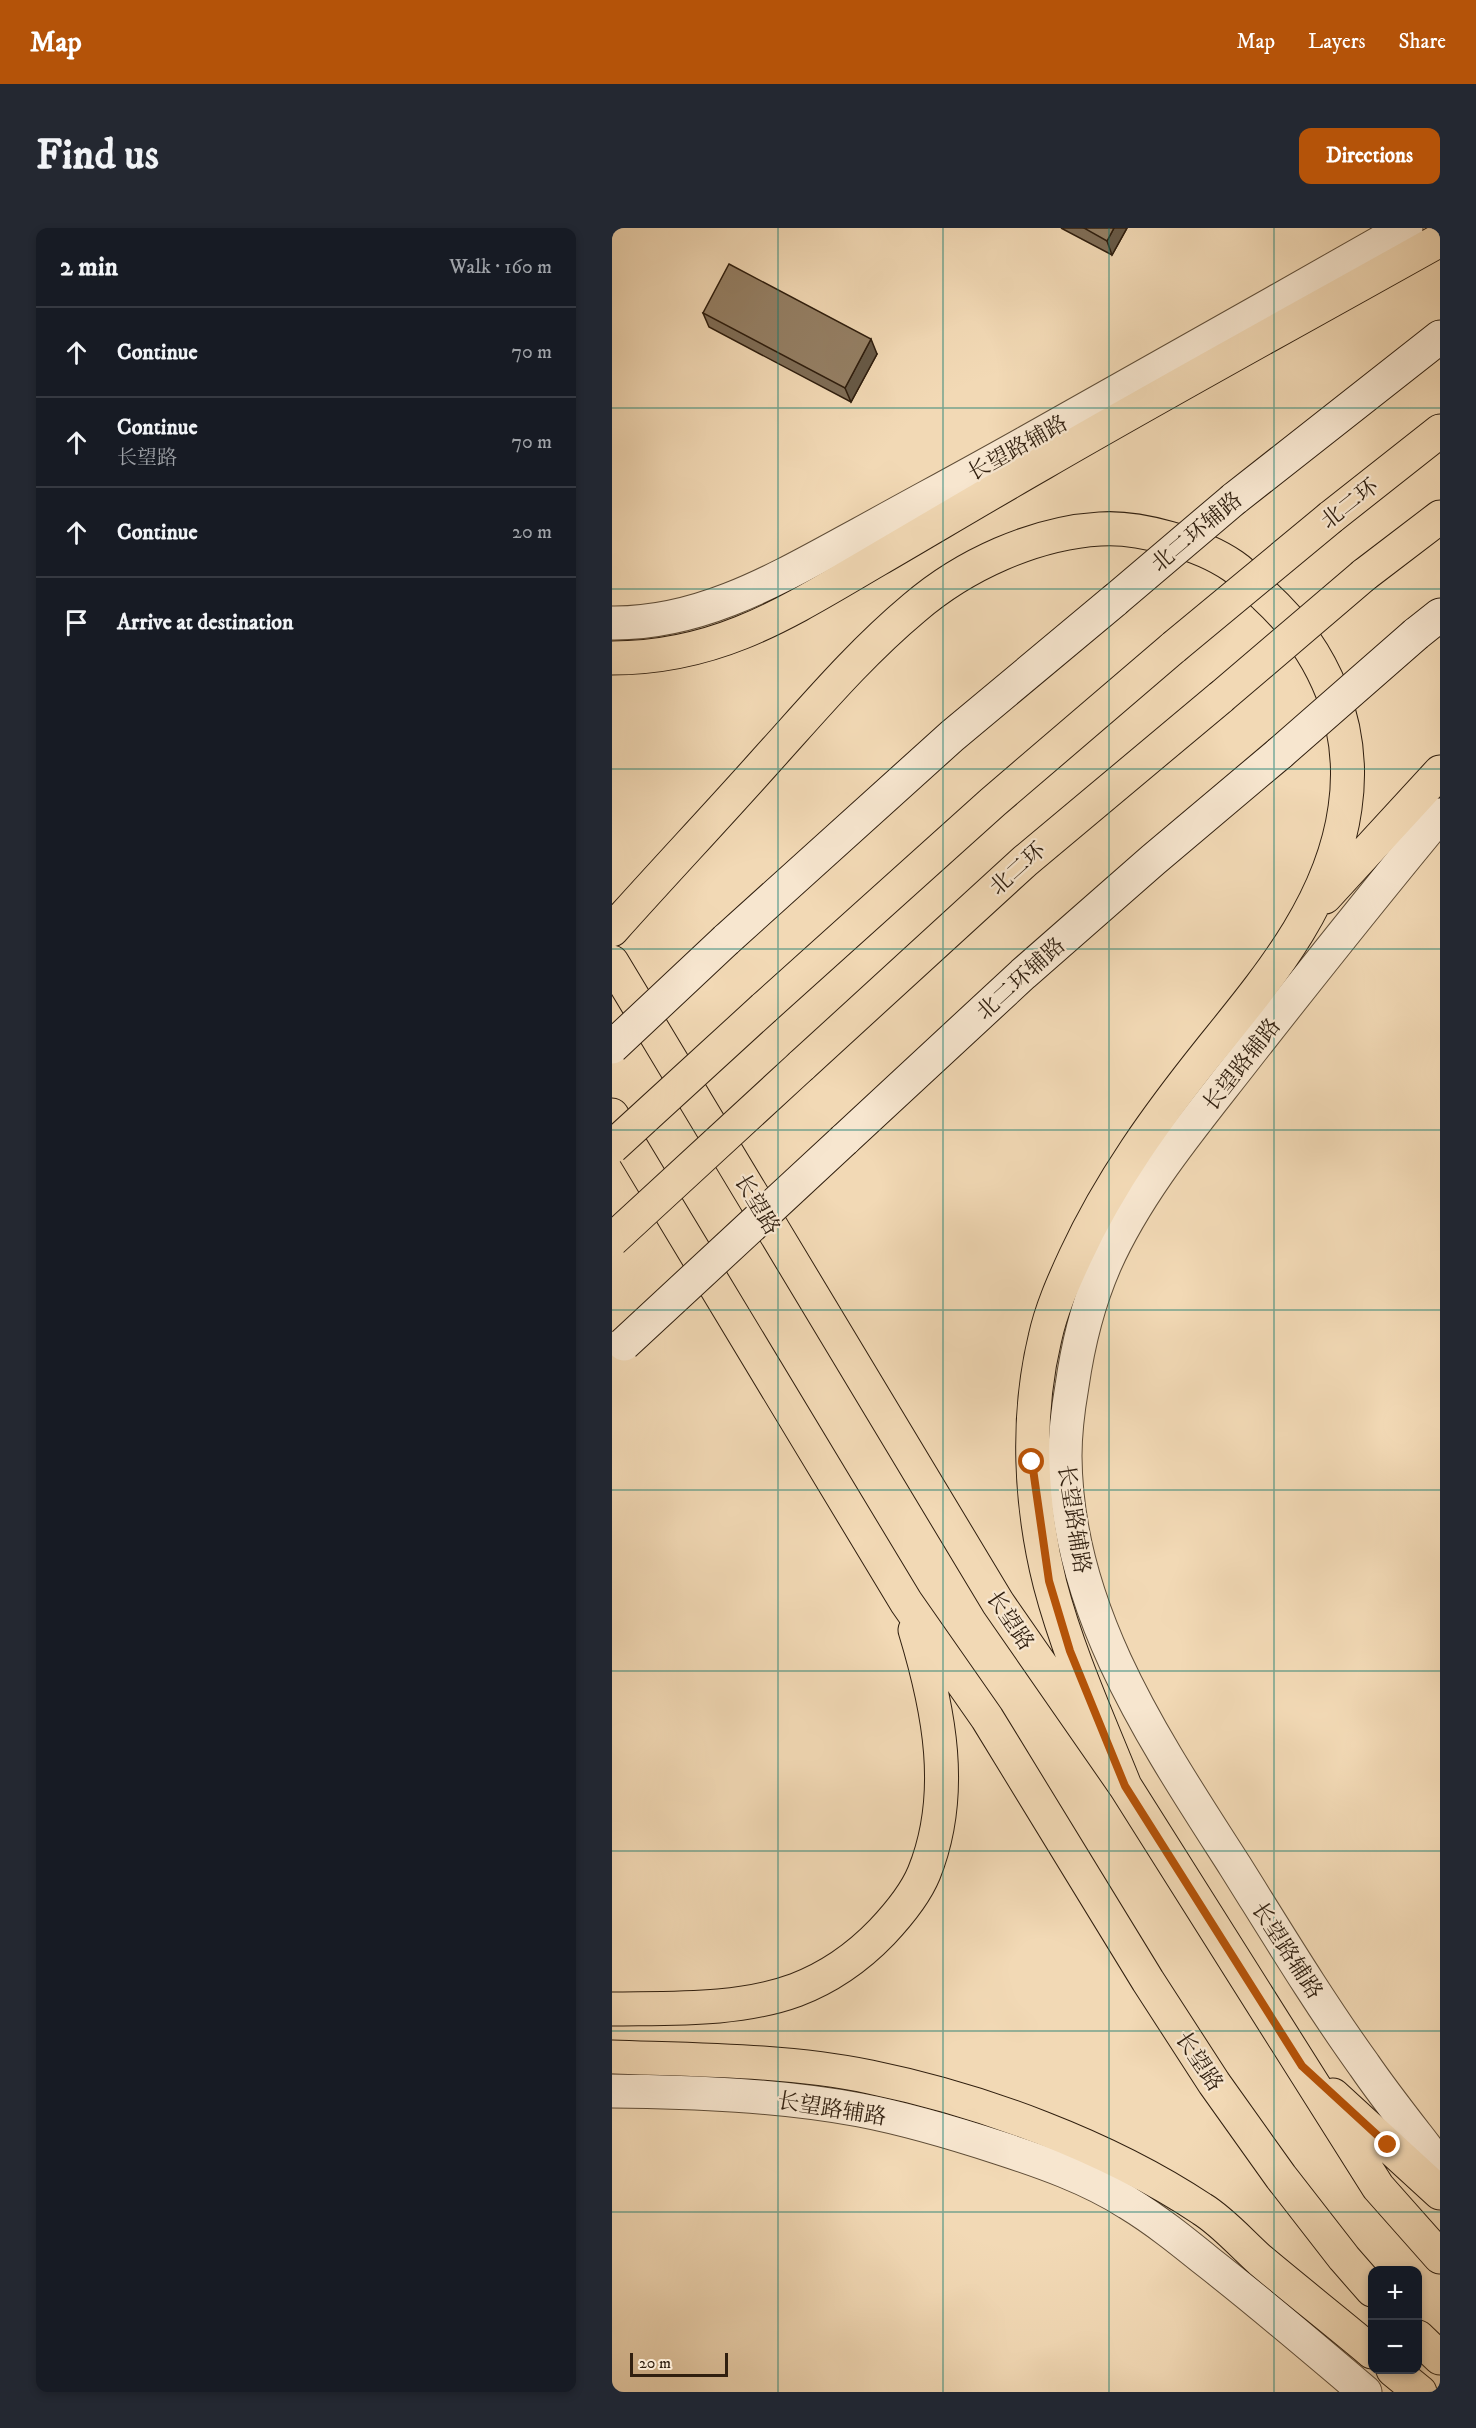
<!DOCTYPE html>
<meta charset="utf-8">
<style>
:root{--surface:#171b24;--page:#242831;--text:#f1f3f6;--muted:#9ea1a6;--line:#363941;--accent:#b45309}
body{margin:0;font-family:"IM FELL DW Pica","Noto Serif SC",serif;background:var(--page);color:var(--text)}
.controls{position:absolute;right:18px;bottom:18px;display:grid;overflow:hidden;border-radius:12px;box-shadow:0 3px 9px #0003}
.controls button{width:54px;height:54px;display:grid;place-items:center;padding:0;border:0;border-bottom:2px solid var(--line);background:var(--surface);color:var(--text);font:30px sans-serif}
.scale{position:absolute;left:18px;bottom:15px;width:98px;box-sizing:border-box;padding-left:6px;border:3px solid #301f0f;border-top:0;font-size:16px;line-height:21px;white-space:nowrap;color:#301f0f;-webkit-text-stroke:4px #f7e6cf;paint-order:stroke}
.stop{position:absolute;width:18px;height:18px;margin:-14px;border:4px solid #b45309;border-radius:50%;background:#fff}
.stop.end{background:#b45309;border-color:#fff;box-shadow:0 2px 6px #0008}
.list{margin:0;padding:0;list-style:none}
h2{display:flex;justify-content:space-between;align-items:center;height:78px;margin:0;padding:0 24px;font-size:26px}
h2 small{font-size:20px;font-weight:400;color:var(--muted)}
.list li{display:grid;grid-template-columns:39px 1fr auto;gap:18px;align-items:center;box-sizing:border-box;height:90px;padding:0 24px;border-top:2px solid var(--line)}
.list b{display:block;font-size:22px;white-space:nowrap}
.list p{margin:0;font-size:20px;white-space:nowrap;color:var(--muted)}
.list em{font-size:20px;font-style:normal;color:var(--muted)}
.icon{flex:none;width:33px;height:33px;fill:none;stroke:currentColor;stroke-width:2;stroke-linecap:round;stroke-linejoin:round}
.map{position:relative;flex:none;width:828px;height:2164px;overflow:hidden;border-radius:12px}
header{display:flex;align-items:center;gap:36px;box-sizing:border-box;height:84px;padding:0 30px;background:var(--accent);color:#fff}
header strong{font-size:28px}
nav{display:flex;gap:33px;margin-inline-start:auto;font-size:21px}
.intro{display:flex;align-items:center;justify-content:space-between;box-sizing:border-box;height:144px;padding:0 36px}
h1{margin:0;font-size:42px}
.button{padding:15px 27px;border-radius:12px;background:var(--accent);color:#fff;font-size:21px;font-weight:700}
main{display:flex;gap:36px;padding:0 36px}
aside{flex:1;background:var(--surface);border-radius:12px;box-shadow:0 3px 9px #0003}
.map>svg:first-child{display:block}
.lines{fill:none;stroke-linecap:round;stroke-linejoin:round}
.tertiary-casing{stroke:#604e38;stroke-width:35}
.secondary-casing{stroke:#301f0f;stroke-width:35}
.primary-casing{stroke:#301f0f;stroke-width:35}
.trunk-casing{stroke:#301f0f;stroke-width:35}
.tertiary{stroke:#f7e6cf;stroke-width:33}
.secondary{stroke:#f7e6cf;stroke-width:33}
.primary{stroke:#f2d9b5;stroke-width:33}
.trunk{stroke:#f2d9b5;stroke-width:33}
.secondary-bridge-casing{stroke:#301f0f;stroke-width:35;stroke-linecap:butt}
.trunk-bridge-casing{stroke:#301f0f;stroke-width:35;stroke-linecap:butt}
.secondary-bridge{stroke:#f7e6cf;stroke-width:33}
.trunk-bridge{stroke:#f2d9b5;stroke-width:33}
.wall{fill:#806e57;stroke:#301f0f;stroke-width:1.5}
.shaded-wall{fill:#685a47;stroke:#301f0f;stroke-width:1.5}
.building{fill:#958065;stroke:#301f0f;stroke-width:1.5}
.route{stroke:#b45309;stroke-width:8}
.grid{fill:none;stroke:#0f766e;stroke-width:1.5;stroke-opacity:0.55}
.labels{text-anchor:middle;stroke-width:4.5;stroke-linejoin:round;paint-order:stroke}
.street-label{font-size:22px;fill:#301f0f;stroke:#f7e6cf}
</style>
<header>
<strong>Map</strong>
<nav><a>Map</a><a>Layers</a><a>Share</a></nav>
</header>
<div class="intro"><h1>Find us</h1><a class="button">Directions</a></div>
<main>
<aside>
<h2>2 min<small>Walk · 160 m</small></h2>
<ul class="list">
<li><svg class="icon" aria-label="ahead" viewBox="0 0 24 24"><path d="M12 20V5M6 11l6-6 6 6"/></svg><div><b>Continue</b></div><em>70 m</em></li>
<li><svg class="icon" aria-label="ahead" viewBox="0 0 24 24"><path d="M12 20V5M6 11l6-6 6 6"/></svg><div><b>Continue</b><p>长望路</p></div><em>70 m</em></li>
<li><svg class="icon" aria-label="ahead" viewBox="0 0 24 24"><path d="M12 20V5M6 11l6-6 6 6"/></svg><div><b>Continue</b></div><em>20 m</em></li>
<li><svg class="icon" aria-label="arrive" viewBox="0 0 24 24"><path d="M6 21V4h12l-3 4 3 4H6"/></svg><div><b>Arrive at destination</b></div></li>
</ul>
</aside>
<div class="map">
<svg width="828" height="2164" viewBox="0 0 828 2164">
<rect width="100%" height="100%" fill="#f2d9b5"/>
<filter id="stains"><feTurbulence type="fractalNoise" baseFrequency=".00333" numOctaves="4"/><feColorMatrix values="0 0 0 0 .2 0 0 0 0 .09 0 0 0 0 .02 0 0 0 .5 -.17"/></filter>
<radialGradient id="worn" r=".72"><stop offset=".6" stop-color="#630" stop-opacity="0"/><stop offset="1" stop-color="#630" stop-opacity=".3"/></radialGradient>
<g class="lines">
<defs>
<path id="tertiary" d="M0 395C92 396 170 348 248 306 304 275 360 245 415 214 542 142 668 72 794 0
M828 587C761 668 695 751 630 834 581 897 526 962 493 1036 476 1075 466 1116 460 1158 456 1181 453 1205 453 1228 454 1383 543 1513 623 1638 665 1705 706 1773 752 1837 776 1872 803 1905 828 1938
M0 1863C82 1864 167 1867 248 1882 295 1891 342 1905 388 1920 431 1934 477 1950 516 1975 544 1992 570 2013 596 2034 650 2076 701 2120 753 2164"/>
<path id="secondary" d="M622 271 828 109
M804 406 828 387
M114 712 340 508 503 372
M232 912 411 746 541 632 668 525"/>
<path id="primary" d="M0 430C107 430 176 384 265 332 320 300 375 267 431 235 562 159 696 86 828 12
M713 669 828 544
M0 702C50 646 102 591 152 535 201 481 247 426 302 380 352 337 422 305 488 301 527 298 589 316 621 338 633 346 643 358 653 368 713 423 745 498 733 580 720 675 656 750 598 822 546 887 498 953 463 1029 451 1055 439 1082 433 1110 414 1189 418 1277 438 1356 456 1425 486 1491 513 1558
M0 734 386 1375 513 1558 766 1959 828 2029
M0 887 294 1374 375 1490 536 1753 602 1855 669 1949 732 2030 760 2062
M0 1781C60 1780 127 1783 184 1762 218 1749 245 1730 270 1704 286 1687 303 1667 312 1645 344 1566 327 1481 303 1402
M0 1829C84 1832 176 1832 258 1849 370 1872 495 1918 590 1981 611 1994 629 2015 648 2032 685 2063 723 2093 760 2124
M721 1867 828 1965
M806 2109 828 2130
M781 2142 808 2164"/>
<path id="trunk" d="M719 289 828 203
M752 347 828 289
M152 780 381 574 562 419
M189 838 413 633 609 469"/>
</defs>
<use href="#tertiary" class="tertiary-casing"/>
<use href="#secondary" class="secondary-casing"/>
<use href="#primary" class="primary-casing"/>
<use href="#trunk" class="trunk-casing"/>
<use href="#tertiary" class="tertiary"/>
<use href="#secondary" class="secondary"/>
<use href="#primary" class="primary"/>
<use href="#trunk" class="trunk"/>
<defs>
<path id="secondary-bridge" d="M503 372 622 271
M668 525 804 406
M0 819 114 712
M12 1116 232 912"/>
<path id="trunk-bridge" d="M562 419 719 289
M609 469 752 347
M0 919 152 780
M0 1012 189 838"/>
</defs>
<use href="#secondary-bridge" class="secondary-bridge-casing"/>
<use href="#trunk-bridge" class="trunk-bridge-casing"/>
<use href="#secondary-bridge" class="secondary-bridge"/>
<use href="#trunk-bridge" class="trunk-bridge"/>
</g>
<path class="wall" d="M449 0H515L500 27Z
M91 85 265 126 239 174 97 99Z"/>
<path class="shaded-wall" d="M502 0H515L500 27 495 13Z
M259 111 265 126 239 174 233 160Z"/>
<path class="building" d="M472 0H502L495 13Z
M117 36 259 111 233 160 91 85Z"/>
<g class="lines">
<path class="route" d="M420 1234 437 1353 458 1423 513 1558 690 1838 776 1917"/>
</g>
<path class="grid" d="M166 0V2164M331 0V2164M497 0V2164M662 0V2164M0 180H828M0 361H828M0 541H828M0 721H828M0 902H828M0 1082H828M0 1262H828M0 1443H828M0 1623H828M0 1803H828M0 1984H828"/>
<g class="labels">
<g class="street-label">
<text transform="translate(405 219) rotate(-29)" y="8">长望路辅路</text>
<text transform="translate(737 275) rotate(-38)" y="8">北二环</text>
<text transform="translate(584 303) rotate(-40)" y="8">北二环辅路</text>
<text transform="translate(405 640) rotate(-42)" y="8">北二环</text>
<text transform="translate(408 750) rotate(-42)" y="8">北二环辅路</text>
<text transform="translate(629 836) rotate(-52)" y="8">长望路辅路</text>
<text transform="translate(146 976) rotate(59)" y="8">长望路</text>
<text transform="translate(463 1291) rotate(81)" y="8">长望路辅路</text>
<text transform="translate(399 1392) rotate(56)" y="8">长望路</text>
<text transform="translate(676 1722) rotate(57)" y="8">长望路辅路</text>
<text transform="translate(588 1833) rotate(56)" y="8">长望路</text>
<text transform="translate(220 1880) rotate(9)" y="8">长望路辅路</text>
</g>
</g>
<rect width="100%" height="100%" filter="url(#stains)"/>
<rect width="100%" height="100%" fill="url(#worn)"/>
</svg>
<div class="controls">
<button>+</button>
<button>−</button>
</div>
<div class="scale">20 m</div>
<div class="stop" style="left:420px;top:1234px"></div>
<div class="stop end" style="left:776px;top:1917px"></div>
</div>
</main>
